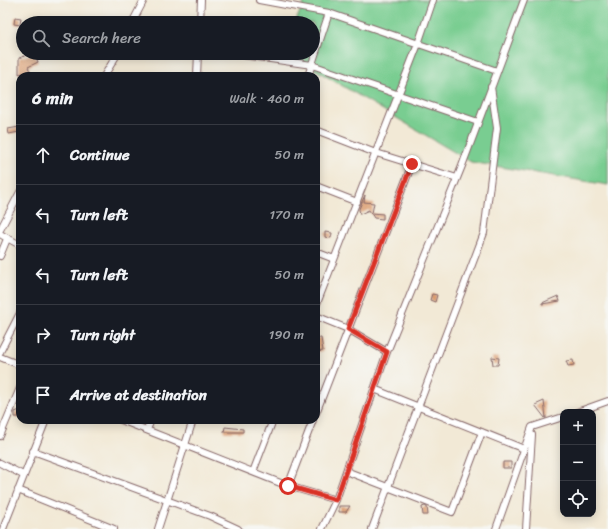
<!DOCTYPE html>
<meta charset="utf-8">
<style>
:root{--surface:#171b24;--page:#20242c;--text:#f1f3f6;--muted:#9ea1a6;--line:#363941}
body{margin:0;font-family:Sriracha,sans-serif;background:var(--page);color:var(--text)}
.controls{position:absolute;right:12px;bottom:12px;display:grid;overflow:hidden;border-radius:8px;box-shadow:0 2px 10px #0003}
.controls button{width:36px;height:36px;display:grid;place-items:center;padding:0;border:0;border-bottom:1px solid var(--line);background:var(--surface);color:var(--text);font:20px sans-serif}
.stop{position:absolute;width:12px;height:12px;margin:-9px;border:3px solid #d93025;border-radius:50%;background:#fff}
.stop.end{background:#d93025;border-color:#fff;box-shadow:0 1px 4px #0008}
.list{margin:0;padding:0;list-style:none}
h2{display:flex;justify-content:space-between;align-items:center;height:52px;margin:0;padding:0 16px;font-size:17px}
h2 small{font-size:13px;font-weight:400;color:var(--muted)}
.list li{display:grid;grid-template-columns:26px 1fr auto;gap:12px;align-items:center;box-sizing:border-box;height:60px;padding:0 16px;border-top:1px solid var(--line)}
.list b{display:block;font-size:15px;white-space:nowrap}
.list em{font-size:13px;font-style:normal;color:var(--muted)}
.icon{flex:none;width:22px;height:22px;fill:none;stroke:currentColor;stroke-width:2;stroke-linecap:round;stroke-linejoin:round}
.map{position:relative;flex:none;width:608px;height:529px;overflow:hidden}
.search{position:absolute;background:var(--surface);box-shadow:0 2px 10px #0003;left:16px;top:16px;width:304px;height:44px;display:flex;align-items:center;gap:10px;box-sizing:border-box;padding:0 14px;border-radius:22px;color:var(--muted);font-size:15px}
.panel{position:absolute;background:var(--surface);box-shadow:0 2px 10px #0003;left:16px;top:72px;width:304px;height:352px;border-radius:12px}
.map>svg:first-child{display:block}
.green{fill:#79cd91;stroke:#62765e}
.building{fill:#db9c6e}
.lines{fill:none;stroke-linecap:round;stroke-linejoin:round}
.street-casing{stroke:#856667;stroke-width:8}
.street{stroke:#fff;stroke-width:6}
.route{stroke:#d93025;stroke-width:5}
</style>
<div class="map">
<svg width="608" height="529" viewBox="0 0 608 529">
<rect width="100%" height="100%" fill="#f6f6f2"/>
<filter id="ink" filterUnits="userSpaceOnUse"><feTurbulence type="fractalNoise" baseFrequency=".025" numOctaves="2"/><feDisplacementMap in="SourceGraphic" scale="8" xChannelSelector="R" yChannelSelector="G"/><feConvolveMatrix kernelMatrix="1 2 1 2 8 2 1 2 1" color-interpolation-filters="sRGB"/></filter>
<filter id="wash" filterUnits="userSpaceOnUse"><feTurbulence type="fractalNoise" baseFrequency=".012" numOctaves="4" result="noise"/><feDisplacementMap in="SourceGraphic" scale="16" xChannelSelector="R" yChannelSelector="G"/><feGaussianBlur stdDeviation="0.9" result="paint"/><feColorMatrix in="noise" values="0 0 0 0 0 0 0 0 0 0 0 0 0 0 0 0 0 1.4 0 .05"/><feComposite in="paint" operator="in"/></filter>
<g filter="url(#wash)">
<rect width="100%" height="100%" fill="#f2e9d6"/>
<path class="green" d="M305 0H608V185L471 162 287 53H313V23H295Z"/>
<g id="blocks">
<path class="building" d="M15 17 21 18 20 25 14 24Z
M34 53 38 62 28 67 30 71 19 74V58Z
M19 127V132L9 134 8 129Z
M365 195 364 202 374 203 372 213 383 214V219L374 218 369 210 360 214 359 209Z
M325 232 332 233 331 238 325 237Z
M432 294 437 295 435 302 430 300Z
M558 296 560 301 542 304V303Z
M316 338H321L323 351 316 352Z
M492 357 499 358 498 365H493Z
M573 360 574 365 568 366 566 361Z
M544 401 546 418H545L535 405Z
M20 410V417H15V412Z
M225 427 243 429V432H224Z
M503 462H511V468H503Z
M339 506H350L346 512H339Z
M425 506 427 507 428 515H423L422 507Z"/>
</g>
</g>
<g filter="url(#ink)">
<use href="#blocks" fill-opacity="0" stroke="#856667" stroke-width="1"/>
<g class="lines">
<defs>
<path id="street" d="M259 0 329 13 497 71
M132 23 144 0
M200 23 201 0
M229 53 312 65 478 122
M104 76 118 53
M197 76 198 53
M308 76 329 13
M316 130 373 152 457 178
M316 186 357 202
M0 230 20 192
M0 234 20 245
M316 252 334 259
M0 256 7 239
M316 306 418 44 433 0
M316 316 348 329 387 352
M0 352 20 313
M0 357 20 365
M374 389 524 449
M577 412 608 401
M316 413 412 164
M121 420 288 486 336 500
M147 430 151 420
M0 436 20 388
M33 451 210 516 238 529
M0 463 23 475
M346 471 452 512 482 432
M253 472 273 420
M288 486 313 420
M18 490 114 529
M3 529 46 420
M158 529 193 420
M322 529 336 500 387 352 462 166 524 0
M372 529 484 233 497 128 491 87
M496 529 532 427 563 417
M526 529 532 435"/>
</defs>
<use href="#street" class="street-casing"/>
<use href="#street" class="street"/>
</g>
</g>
<g class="lines" filter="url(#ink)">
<path class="route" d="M288 486 336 500 387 352 348 329 412 164"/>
</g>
</svg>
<div class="controls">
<button>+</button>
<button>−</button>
<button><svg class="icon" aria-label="locate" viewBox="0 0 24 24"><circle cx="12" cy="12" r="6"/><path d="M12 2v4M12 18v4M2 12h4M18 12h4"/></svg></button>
</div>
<div class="stop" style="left:288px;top:486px"></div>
<div class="stop end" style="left:412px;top:164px"></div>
<div class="search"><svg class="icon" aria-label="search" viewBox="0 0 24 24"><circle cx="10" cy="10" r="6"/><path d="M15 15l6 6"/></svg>Search here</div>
<section class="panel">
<h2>6 min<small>Walk · 460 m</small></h2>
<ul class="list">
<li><svg class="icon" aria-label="ahead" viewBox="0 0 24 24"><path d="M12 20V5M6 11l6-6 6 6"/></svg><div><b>Continue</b></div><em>50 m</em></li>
<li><svg class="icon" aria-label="left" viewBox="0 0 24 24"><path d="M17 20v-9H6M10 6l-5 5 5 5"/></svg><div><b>Turn left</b></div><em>170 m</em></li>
<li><svg class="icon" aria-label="left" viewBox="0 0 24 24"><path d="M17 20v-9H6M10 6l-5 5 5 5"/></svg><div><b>Turn left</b></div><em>50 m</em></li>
<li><svg class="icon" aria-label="right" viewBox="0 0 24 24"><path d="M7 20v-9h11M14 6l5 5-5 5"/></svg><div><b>Turn right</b></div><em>190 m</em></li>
<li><svg class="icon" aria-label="arrive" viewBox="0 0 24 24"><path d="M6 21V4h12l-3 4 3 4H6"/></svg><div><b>Arrive at destination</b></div></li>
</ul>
</section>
</div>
